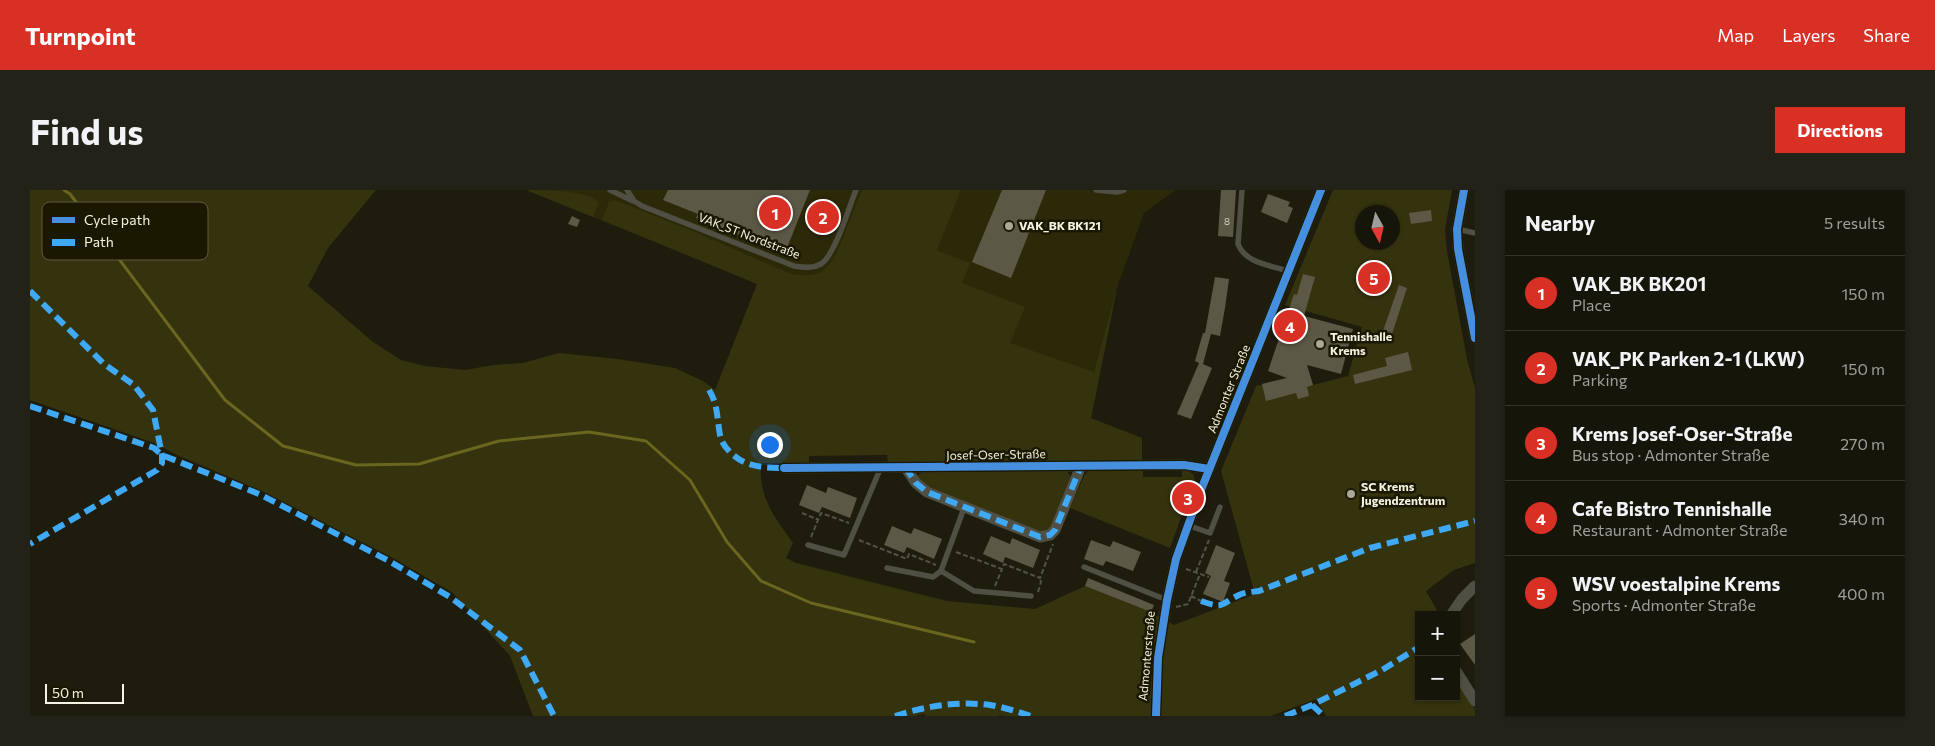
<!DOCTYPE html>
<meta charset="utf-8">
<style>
:root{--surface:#16150a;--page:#232218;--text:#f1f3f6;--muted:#9e9f9c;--line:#35342b;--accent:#d93025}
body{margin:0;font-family:Commissioner,sans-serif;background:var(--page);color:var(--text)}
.controls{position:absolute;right:15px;bottom:15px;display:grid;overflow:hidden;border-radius:0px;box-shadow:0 1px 4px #0004}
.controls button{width:45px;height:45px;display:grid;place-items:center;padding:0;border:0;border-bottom:1px solid var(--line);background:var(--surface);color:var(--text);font:25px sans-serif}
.compass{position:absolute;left:1325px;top:15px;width:45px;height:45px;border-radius:50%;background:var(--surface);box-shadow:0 1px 4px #0004;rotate:172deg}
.scale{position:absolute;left:15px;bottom:12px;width:79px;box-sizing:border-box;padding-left:5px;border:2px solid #f5f4e4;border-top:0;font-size:14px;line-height:18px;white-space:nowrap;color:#f5f4e4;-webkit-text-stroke:4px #1a1801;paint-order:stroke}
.you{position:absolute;left:739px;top:254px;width:18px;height:18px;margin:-12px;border:4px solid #fff;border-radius:50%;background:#1a73e8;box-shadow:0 0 0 8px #1a73e833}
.badge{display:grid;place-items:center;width:32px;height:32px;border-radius:50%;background:var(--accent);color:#fff;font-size:16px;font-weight:700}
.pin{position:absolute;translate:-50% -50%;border:2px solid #fff;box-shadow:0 1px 5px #0006}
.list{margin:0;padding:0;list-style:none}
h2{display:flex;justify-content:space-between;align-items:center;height:65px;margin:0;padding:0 20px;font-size:21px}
h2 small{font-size:16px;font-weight:400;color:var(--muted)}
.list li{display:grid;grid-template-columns:32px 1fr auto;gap:15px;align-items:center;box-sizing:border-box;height:75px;padding:0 20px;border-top:1px solid var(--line)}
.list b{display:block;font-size:19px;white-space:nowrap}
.list p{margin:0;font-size:16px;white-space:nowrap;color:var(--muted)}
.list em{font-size:16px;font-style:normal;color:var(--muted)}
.map{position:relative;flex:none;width:1445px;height:526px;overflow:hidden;border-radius:0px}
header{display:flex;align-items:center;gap:30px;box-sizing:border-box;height:70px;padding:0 25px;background:var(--accent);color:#fff}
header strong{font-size:24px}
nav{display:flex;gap:28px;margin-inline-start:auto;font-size:18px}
.intro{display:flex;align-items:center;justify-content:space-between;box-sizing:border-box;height:120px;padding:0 30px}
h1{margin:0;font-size:35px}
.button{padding:12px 22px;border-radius:0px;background:var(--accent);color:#fff;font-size:18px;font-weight:700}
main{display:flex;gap:30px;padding:0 30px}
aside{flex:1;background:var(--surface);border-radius:0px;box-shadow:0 1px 4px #0004}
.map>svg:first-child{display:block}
.built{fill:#2c2909}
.green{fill:#35320e;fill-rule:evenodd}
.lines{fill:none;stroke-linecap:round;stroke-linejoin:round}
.stream{stroke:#6a651f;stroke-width:3}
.building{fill:#5b5945}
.path{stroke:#535248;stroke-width:2;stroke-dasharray:5 2.5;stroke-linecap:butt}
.lane{stroke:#4f4f43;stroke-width:5.5}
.street{stroke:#4f4f43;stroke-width:11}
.quiet{stroke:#3fa9f5;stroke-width:6;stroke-dasharray:12 6;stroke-linecap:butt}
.cycleway-casing{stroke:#1a1801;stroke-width:11}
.cycleway{stroke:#468fdf;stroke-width:8}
.poi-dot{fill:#aaa899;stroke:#1a1801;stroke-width:2}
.labels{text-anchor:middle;stroke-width:5;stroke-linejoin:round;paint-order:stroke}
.number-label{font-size:10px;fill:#cecdbc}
.poi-label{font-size:12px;font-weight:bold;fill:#f5f4e4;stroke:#1a1801;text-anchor:start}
.street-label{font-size:12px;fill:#f5f4e4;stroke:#1a1801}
.key{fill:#1a1801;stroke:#5c5a45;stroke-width:1}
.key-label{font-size:14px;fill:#f5f4e4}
</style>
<header>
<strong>Turnpoint</strong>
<nav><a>Map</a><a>Layers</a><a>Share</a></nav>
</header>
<div class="intro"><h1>Find us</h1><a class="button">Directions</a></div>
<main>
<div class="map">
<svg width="1445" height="526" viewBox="0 0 1445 526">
<rect width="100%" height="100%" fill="#1e1c0d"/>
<path class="built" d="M496 0H1146L1114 23 1087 98 1061 229Z"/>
<path class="green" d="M0 0H346L298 58 278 96 343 152 371 170 395 176 435 180 463 175 493 173 529 163 588 169 645 178 675 192 685 200 727 94 572 30 579 12 585 10 660 40 761 84C797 91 803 72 815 43 820 29 826 14 832 0H931L907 60 940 73 932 93 995 117 980 153 1064 182 1087 98 1061 228 1112 248V270L858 273 857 265 779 266V274L731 273C728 306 744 327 763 353L756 368 766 373 917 411 1005 419 1055 396 1121 422 1144 435 1225 404 1191 281 1226 196 1279 182 1283 195 1318 186 1332 137 1255 115 1303 0H1422L1415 39 1417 61 1437 169 1445 198V373L1424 380 1396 401 1408 422 1407 425H1389V507H1426V489L1445 519V526H1296L1286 509 1241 526H974L969 525V526H896L894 524 885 526H503L480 466 423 403 361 367 232 301 147 265 124 253 0 210ZM1332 22H1362V52H1332Z
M496 0C514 0 559 0 569 12L563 27Z
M1113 280V287H1152V280C1159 281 1163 282 1165 289L1140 358 1040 318 1054 286 1058 281Z
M1037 281 1041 287 1020 340 1011 343 898 299 888 288V285L892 282Z"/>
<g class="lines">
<path class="stream" d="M34 0 40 4 195 210 253 256 326 275 389 274 469 251 559 242 616 251 660 290 697 352 731 391 781 413 944 452"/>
</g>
<path class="building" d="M638 0H780L755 63 666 28 668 24 633 10Z
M972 0H1016L981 88 942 72Z
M1191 0H1206L1203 47 1188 46Z
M1238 4 1260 12 1258 16 1263 18 1257 33 1231 22Z
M1401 20 1402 31 1381 34 1379 23Z
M542 26 550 30 547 37 538 34Z
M1273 84 1285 87 1274 126 1323 139 1311 184 1277 175 1283 195 1277 197 1279 206 1268 209 1266 203 1236 211 1232 194 1257 188 1238 181 1264 104 1267 105Z
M1185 87 1199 89 1195 118 1190 146 1181 144 1173 174 1182 178 1161 229 1147 224 1169 173 1165 171 1173 143H1175Z
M1369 95 1377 98 1362 144 1353 141Z
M1378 162 1382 180 1325 194 1323 185 1357 176 1355 168Z
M777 295 796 303 798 297 827 308 820 328 792 317 789 323 769 315Z
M862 336 881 344 884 338 912 349 904 369 877 357 874 363 854 355Z
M961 346 980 354 982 348 1010 360 1003 378 975 367 973 373 953 364Z
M1061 350 1080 357 1083 351 1111 362 1103 381 1076 371 1073 376 1054 369Z
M1186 355 1205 363 1194 391 1200 393 1193 412 1173 404 1181 386 1175 383Z
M1058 388 1124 415 1121 422 1055 396Z
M1445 444V475L1430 454Z"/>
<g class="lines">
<path class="path" d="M772 323 789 330
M781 347 791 323 819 333
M829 350 877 369 879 364 906 375
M926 362 972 379 974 374 1010 388 1023 354
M1156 379 1179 387
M1166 382 1179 350
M965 396 972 379
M1008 402 1011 392 1010 388
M1161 406 1171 411
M1146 417 1158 414 1170 384"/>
<path class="lane" d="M580 0 603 11
M597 0 604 11 612 16 764 76C773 77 782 79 791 74 805 65 819 17 826 0
M1066 0 1087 2 1094 0
M1212 0 1208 54C1215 73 1240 75 1257 81
M1427 39 1445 43
M1157 335 1180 343 1190 317
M778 355 814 365 851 277
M1054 377 1137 410
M857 378 903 387 911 381 934 318
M911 381 944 401 1001 406"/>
<path class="street" d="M1434 0 1427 39 1428 59 1445 148
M875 277 886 293 897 302 1010 347 1020 345 1025 340 1051 276
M754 278 1154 275 1179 279
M1421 425 1432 409 1445 396
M1426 481 1445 511
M1126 526 1128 468 1137 410 1146 369 1169 305 1291 0"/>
<path class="quiet" d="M0 101 74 174 104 195 123 220 132 265V273L127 280 0 354
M679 200C688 214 687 229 690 245 691 251 695 257 699 261 715 278 735 278 757 278
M0 216 124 258 132 265 229 304 359 371 420 407 490 460 524 526
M875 277 886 293 897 302 1010 347 1020 345 1025 340 1051 276
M1171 411C1194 419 1189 415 1209 405 1215 402 1222 402 1229 401L1340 358 1445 331
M1282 515 1294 526
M865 526C896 516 927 511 960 515 974 517 988 522 1001 526
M1255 526 1282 515 1352 480 1389 457"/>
<defs>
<path id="cycleway" d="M1434 0 1427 39 1428 59 1445 148
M754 278 1154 275 1179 279
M1126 526 1128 468 1137 410 1146 369 1169 305 1291 0"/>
</defs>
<use href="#cycleway" class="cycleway-casing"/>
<use href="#cycleway" class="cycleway"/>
</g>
<g class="poi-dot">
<circle cx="979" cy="36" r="5"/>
<circle cx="1290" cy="154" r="5"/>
<circle cx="1321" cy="304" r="5"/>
</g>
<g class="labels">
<g class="number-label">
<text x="1197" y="35">8</text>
</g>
<g class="poi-label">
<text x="989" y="40">VAK_BK BK121</text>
<text x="1300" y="151">Tennishalle<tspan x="1300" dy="14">Krems</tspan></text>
<text x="1331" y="301">SC Krems<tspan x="1331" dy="14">Jugendzentrum</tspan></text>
</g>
<g class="street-label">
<text transform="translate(719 46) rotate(21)" y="4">VAK_ST Nordstraße</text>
<text transform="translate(1199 199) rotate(-68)" y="4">Admonter Straße</text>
<text transform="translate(966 265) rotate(-1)" y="4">Josef-Oser-Straße</text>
<text transform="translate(1117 466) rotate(-85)" y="4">Admonterstraße</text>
</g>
</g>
<rect x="12" y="12" width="166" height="58" rx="8" class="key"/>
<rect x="22" y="27" width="23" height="6" fill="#468fdf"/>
<rect x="22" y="49" width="23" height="7" fill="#3fa9f5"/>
<g class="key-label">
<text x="54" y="35">Cycle path</text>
<text x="54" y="57">Path</text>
</g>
</svg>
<div class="controls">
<button>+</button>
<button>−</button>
</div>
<svg class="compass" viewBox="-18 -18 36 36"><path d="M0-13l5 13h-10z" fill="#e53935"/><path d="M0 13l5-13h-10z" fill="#9e9f9c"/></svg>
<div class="scale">50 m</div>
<div class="you"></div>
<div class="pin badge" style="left:745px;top:23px">1</div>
<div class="pin badge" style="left:793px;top:27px">2</div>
<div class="pin badge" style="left:1158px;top:308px">3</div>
<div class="pin badge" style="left:1260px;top:136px">4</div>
<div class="pin badge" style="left:1344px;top:88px">5</div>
</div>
<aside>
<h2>Nearby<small>5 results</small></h2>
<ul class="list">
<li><span class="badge">1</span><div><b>VAK_BK BK201</b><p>Place</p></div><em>150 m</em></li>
<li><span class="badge">2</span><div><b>VAK_PK Parken 2-1 (LKW)</b><p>Parking</p></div><em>150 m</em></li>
<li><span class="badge">3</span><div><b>Krems Josef-Oser-Straße</b><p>Bus stop · Admonter Straße</p></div><em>270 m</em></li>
<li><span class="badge">4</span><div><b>Cafe Bistro Tennishalle</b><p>Restaurant · Admonter Straße</p></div><em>340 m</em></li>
<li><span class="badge">5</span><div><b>WSV voestalpine Krems</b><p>Sports · Admonter Straße</p></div><em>400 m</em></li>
</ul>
</aside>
</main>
